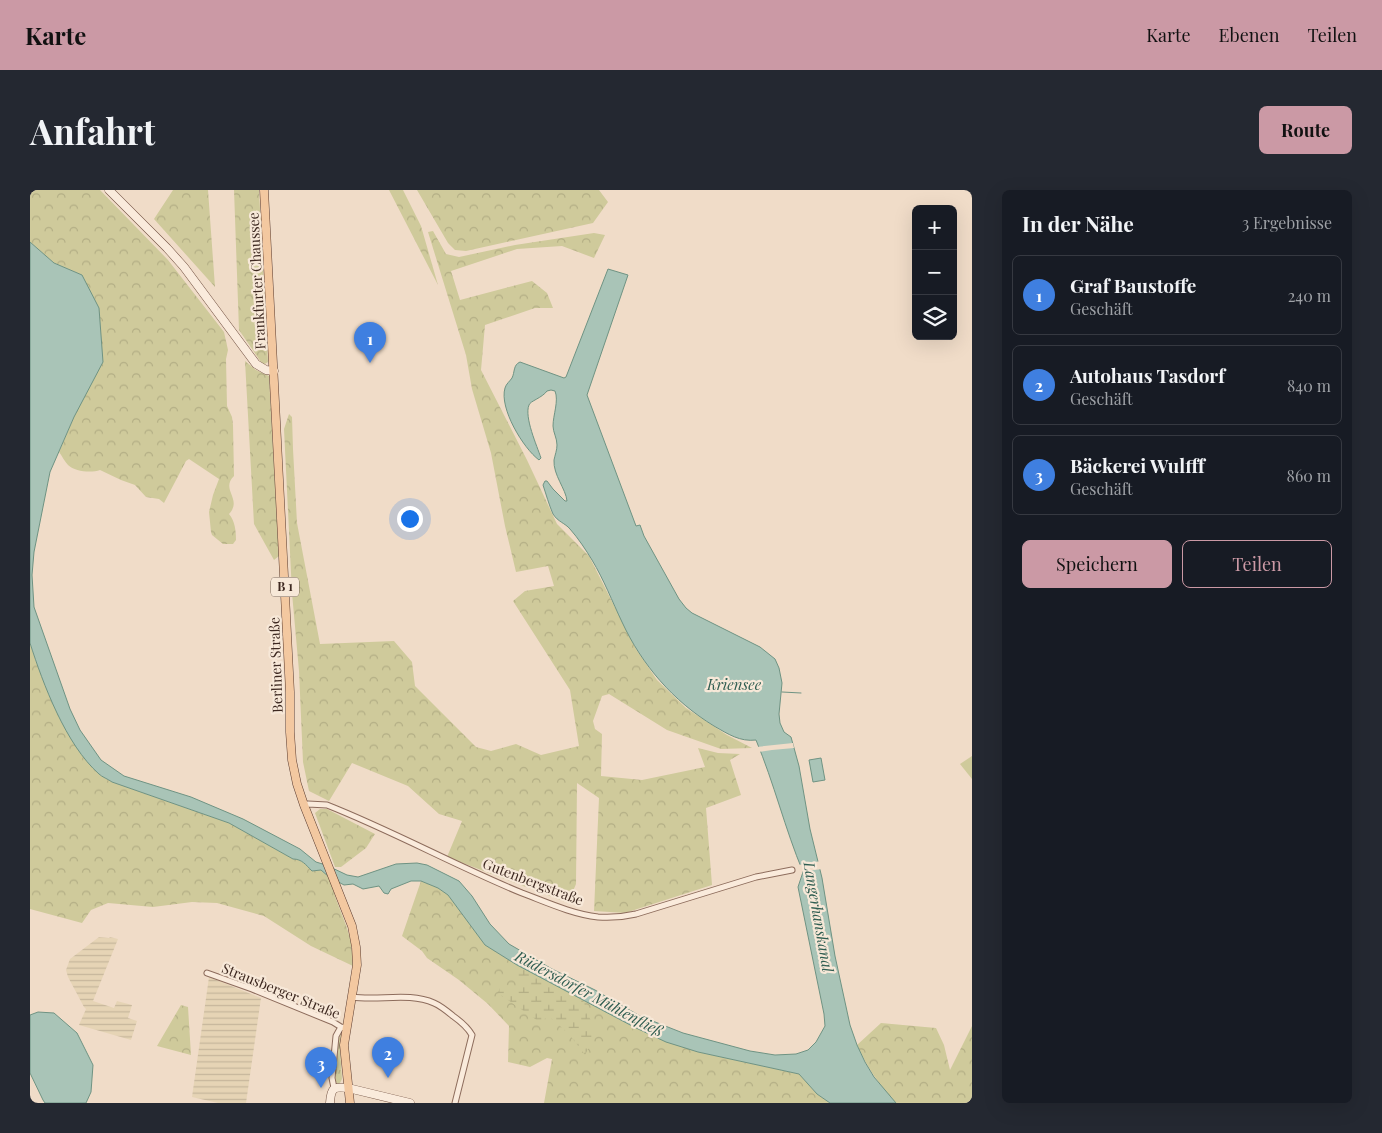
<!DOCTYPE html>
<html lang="de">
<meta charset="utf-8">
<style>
:root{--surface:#171b24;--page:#242831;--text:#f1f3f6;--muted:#9ea1a6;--line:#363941;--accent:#cb99a5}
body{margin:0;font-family:"Playfair Display",serif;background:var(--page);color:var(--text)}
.controls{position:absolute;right:15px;top:15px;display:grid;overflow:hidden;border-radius:8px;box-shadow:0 5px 20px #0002}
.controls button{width:45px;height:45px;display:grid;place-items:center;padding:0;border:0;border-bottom:1px solid var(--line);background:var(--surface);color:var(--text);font:25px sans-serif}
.you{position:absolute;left:379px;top:328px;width:18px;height:18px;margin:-12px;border:4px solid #fff;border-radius:50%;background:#1a73e8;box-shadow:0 0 0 8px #1a73e833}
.badge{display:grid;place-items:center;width:32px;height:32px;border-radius:50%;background:var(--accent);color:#fff;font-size:16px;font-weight:700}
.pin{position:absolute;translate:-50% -41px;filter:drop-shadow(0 1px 2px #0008)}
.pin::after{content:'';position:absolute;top:26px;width:18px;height:15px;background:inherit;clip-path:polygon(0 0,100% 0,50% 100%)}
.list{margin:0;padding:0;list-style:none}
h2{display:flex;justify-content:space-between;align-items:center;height:65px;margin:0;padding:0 20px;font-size:21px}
h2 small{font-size:16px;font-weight:400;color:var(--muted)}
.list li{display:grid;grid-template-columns:32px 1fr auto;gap:15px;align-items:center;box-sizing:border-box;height:80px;margin:0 10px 10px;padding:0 10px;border:1px solid var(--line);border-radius:8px}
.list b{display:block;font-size:19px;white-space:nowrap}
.list p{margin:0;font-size:16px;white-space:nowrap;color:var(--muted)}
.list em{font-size:16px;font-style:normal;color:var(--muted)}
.actions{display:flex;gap:10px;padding:15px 20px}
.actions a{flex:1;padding:11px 0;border:1px solid var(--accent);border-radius:8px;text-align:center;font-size:18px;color:var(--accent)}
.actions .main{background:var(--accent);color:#111}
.icon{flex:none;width:28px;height:28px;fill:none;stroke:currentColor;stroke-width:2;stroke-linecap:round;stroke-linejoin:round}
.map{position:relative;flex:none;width:942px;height:913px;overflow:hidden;border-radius:8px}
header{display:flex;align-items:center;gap:30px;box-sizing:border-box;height:70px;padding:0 25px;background:var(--accent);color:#111}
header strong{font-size:24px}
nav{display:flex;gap:28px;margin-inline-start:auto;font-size:18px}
.intro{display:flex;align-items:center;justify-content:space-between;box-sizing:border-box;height:120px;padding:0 30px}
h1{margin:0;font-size:35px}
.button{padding:12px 22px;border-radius:8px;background:var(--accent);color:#111;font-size:18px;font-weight:700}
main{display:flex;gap:30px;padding:0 30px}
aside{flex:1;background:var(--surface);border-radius:8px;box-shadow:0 5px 20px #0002}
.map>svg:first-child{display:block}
.farmland{fill:url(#farmland-rules)}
.grass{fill:url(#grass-tufts)}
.forest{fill:url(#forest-crowns)}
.wetland{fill:url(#wetland-marsh)}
.park{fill:#cfca9b}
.water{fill:#a9c4b7;stroke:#6f9383}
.pier{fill:#f0dcc8}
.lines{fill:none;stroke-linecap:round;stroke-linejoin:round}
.stream{stroke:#6f9383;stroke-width:1}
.minor-casing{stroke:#8d6c5c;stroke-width:7}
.secondary-casing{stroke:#6f4e3f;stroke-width:9}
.primary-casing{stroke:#5b3c30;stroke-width:9}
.minor{stroke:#faebdc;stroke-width:5}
.secondary{stroke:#faebdc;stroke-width:8}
.primary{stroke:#f3c8a0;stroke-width:8}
.labels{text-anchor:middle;stroke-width:4.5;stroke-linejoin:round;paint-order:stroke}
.shield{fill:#f7e8d8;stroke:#756257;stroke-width:1}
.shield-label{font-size:12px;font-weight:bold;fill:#3d2820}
.street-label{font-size:14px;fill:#3d2820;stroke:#f7e8d8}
.water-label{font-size:15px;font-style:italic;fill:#2f5d51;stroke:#f7e8d8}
</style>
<header>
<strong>Karte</strong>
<nav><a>Karte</a><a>Ebenen</a><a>Teilen</a></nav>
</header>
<div class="intro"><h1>Anfahrt</h1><a class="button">Route</a></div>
<main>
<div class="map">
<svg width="942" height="913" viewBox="0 0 942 913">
<defs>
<pattern id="farmland-rules" width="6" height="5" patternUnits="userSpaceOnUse" patternTransform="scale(1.25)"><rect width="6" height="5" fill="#e6d4b5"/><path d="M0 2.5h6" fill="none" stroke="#c6b69b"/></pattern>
<pattern id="grass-tufts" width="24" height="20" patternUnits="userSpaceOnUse" patternTransform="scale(1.25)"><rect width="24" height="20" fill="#cfca9b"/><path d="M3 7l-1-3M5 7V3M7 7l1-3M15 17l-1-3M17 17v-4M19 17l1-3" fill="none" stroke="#b3ae85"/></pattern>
<pattern id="forest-crowns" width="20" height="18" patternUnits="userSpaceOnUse" patternTransform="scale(1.25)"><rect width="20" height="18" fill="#cfca9b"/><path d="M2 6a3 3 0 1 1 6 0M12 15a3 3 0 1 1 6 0" fill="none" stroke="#b3ae85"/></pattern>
<pattern id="wetland-marsh" width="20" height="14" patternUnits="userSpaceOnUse" patternTransform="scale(1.25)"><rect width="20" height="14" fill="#cfca9b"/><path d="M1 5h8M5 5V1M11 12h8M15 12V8" fill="none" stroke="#b3ae85"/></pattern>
</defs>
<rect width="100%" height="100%" fill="#f0dcc8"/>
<path class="farmland" d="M69 747 79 748 80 747 88 749 63 811 84 818 87 811 102 815 98 828 107 831 101 850 49 835 56 819 54 817 38 787 36 780 40 769Z
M179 787 231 808 216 913H188L162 907Z"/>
<path class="grass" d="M311 842 310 859 312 889 310 893 308 894 306 892 305 887 308 852Z"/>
<path class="forest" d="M0 0H70L138 70 194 142 198 160 196 169 197 216 202 227 203 235 204 286C190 300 213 309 199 324 205 331 206 341 206 350L203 354H193L182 345 181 342 179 322 183 305 189 289 159 269 156 271 134 313 129 309 116 307 105 295 91 290 70 280C62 283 45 282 38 275 35 272 32 266 29 262L44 227 52 85 24 73 0 52Z
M143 0H178L185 97 124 29Z
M204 0H229L238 172 233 175 209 140Z
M359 0H373L391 36 408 95Z
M387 0H569L578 12 563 33 436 61 425 60 418 53Z
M403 41 416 64 429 67 485 55 564 43 575 45 564 68 532 56 487 59 421 81 430 110 502 91 517 103 523 118H505L455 135 451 180 497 270 527 334 559 366 606 459 627 490 656 518 697 545 722 558 691 559 637 540 579 504 572 506 563 531 565 539 572 544 571 586 612 590 675 577 668 558 688 563 710 564 700 570 711 605 676 618 682 695 595 723 564 721 569 608 547 593 546 694 538 713 417 667 432 631 409 624 378 596 322 573 299 611 279 601 273 572 269 481 262 403 254 239 259 224 262 227 263 259 267 333 290 454 364 451 382 472 385 496 446 557 461 561 486 554 511 565 549 556 540 500 483 411 495 401 524 396 518 376 486 382 475 336 461 263 442 199 436 165 398 42Z
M215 171 226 180 239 186 249 366 244 370 224 334Z
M0 453 6 472 70 585 82 592 199 633 263 669C272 669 276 674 282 681L291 680 299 687 306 709 317 738 321 752 323 776 281 756 234 726 187 713 162 712 123 717 78 713 61 720 52 733 0 719Z
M290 619H297L345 644 336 658 311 677H305L285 623Z
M391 691 408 698 418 705 455 755 487 775 604 837 668 862 769 884 787 904 800 913H514L522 869 517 868 500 877 478 872 479 836 458 814 429 790 397 768 392 761 372 746Z
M151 815 158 817 161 865 127 856Z
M851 833 906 838 914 855 920 880 942 836V913H866C849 895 837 877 827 855Z"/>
<path class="wetland" d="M487 775 553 810 562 834 563 849 555 865 539 844 520 827 508 831 468 803 471 795 487 796Z"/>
<path class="park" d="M942 566V589L930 574Z"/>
<path class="water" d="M0 52 24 73 52 85 69 118 73 172 44 227 20 282 4 362 2 385 4 417 40 519 50 540 71 570 94 586 161 607 213 629 270 659 286 672 296 675 317 685 328 687 366 674 387 673 397 675 429 691 442 706 460 734 479 754 522 779 565 800 610 826 653 843 720 861 745 865 766 864 778 860 786 852 795 836 794 824 768 697 773 682C755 639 744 593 726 550 710 552 698 544 684 536 643 511 612 475 592 432 582 411 574 390 562 370 556 360 548 348 540 339 535 333 528 332 523 324 519 315 516 304 513 295L515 291H517L523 299 535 311H537C536 299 523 285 524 270 525 265 527 260 527 255 527 248 523 242 523 236 523 225 529 211 525 201L521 200 517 201C512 208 500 211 499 215 494 227 507 256 511 268L509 270C493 258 469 218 475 198 476 194 480 191 482 188 485 182 483 175 490 172L534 188 536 187 578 79 598 85 557 205 606 336 610 335 614 346 649 409 656 418 662 423 730 457 745 469 749 478 752 493 749 524 750 533 754 542 761 547 769 576 780 639 792 688 805 766 820 835 827 855 835 872 844 887 866 913H800L787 904 769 884 668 862 636 852 604 837 487 775 455 755 418 705 408 698 391 691H381L361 699 358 704 354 703 349 696 333 699 323 694 314 695 299 687 291 680 282 681C276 675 272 669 263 669L199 633 82 592C78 589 72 587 69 584 36 555 13 494 0 453Z
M791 568 795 590 783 592 779 570Z
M8 822 24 823 47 843 63 875 61 902 56 913H15L13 910 0 883V825Z"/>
<path class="pier" d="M763 553 764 558 742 560 728 562 726 557Z
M791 671 792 679 770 682 768 675Z"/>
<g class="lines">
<path class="stream" d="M752 502 771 503"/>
<defs>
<path id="minor" d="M274 615 278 614 297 615C363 641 426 676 492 703 516 712 542 724 568 727 582 728 593 727 606 724L726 687 762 680
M177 783 222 799 303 832 311 837 316 838
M322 807C349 811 379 802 404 813 411 816 417 821 423 826 430 831 438 838 442 845L425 913
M304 898 302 888 306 846 311 837"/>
<path id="secondary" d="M79 0 137 58 154 77 226 174 236 180 244 181
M300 913C301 898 303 896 318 898L380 913"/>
<path id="primary" d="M234 0 260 502V542L262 570 267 594 274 615 322 736 326 757 327 775 314 855 320 913"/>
</defs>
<use href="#minor" class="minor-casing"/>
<use href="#secondary" class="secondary-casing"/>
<use href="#primary" class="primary-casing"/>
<use href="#minor" class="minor"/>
<use href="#secondary" class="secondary"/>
<use href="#primary" class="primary"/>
</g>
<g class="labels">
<rect class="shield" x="241" y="387.5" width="28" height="19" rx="4"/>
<g class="shield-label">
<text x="255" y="401">B 1</text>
</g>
<g class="street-label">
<text transform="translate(227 91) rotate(-93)" y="5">Frankfurter Chaussee</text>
<text transform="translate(246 475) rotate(-92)" y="5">Berliner Straße</text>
<text transform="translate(503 692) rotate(21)" y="5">Gutenbergstraße</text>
<text transform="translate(251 801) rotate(22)" y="5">Strausberger Straße</text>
</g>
<g class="water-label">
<text x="704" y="500">Kriensee</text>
<text transform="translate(788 727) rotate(80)" y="5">Langerhanskanal</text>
<text transform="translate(559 804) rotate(28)" y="5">Rüdersdorfer Mühlenfließ</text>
</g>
</g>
</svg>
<div class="controls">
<button>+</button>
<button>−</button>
<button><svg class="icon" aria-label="layers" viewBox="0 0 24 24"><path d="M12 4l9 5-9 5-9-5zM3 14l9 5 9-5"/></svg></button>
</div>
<div class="you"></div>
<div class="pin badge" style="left:340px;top:173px;background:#3f7fe0">1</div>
<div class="pin badge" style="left:358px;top:888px;background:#3f7fe0">2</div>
<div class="pin badge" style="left:291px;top:898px;background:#3f7fe0">3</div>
</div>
<aside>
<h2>In der Nähe<small>3 Ergebnisse</small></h2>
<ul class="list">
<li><span class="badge" style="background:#3f7fe0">1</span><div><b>Graf Baustoffe</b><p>Geschäft</p></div><em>240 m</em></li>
<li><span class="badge" style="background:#3f7fe0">2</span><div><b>Autohaus Tasdorf</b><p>Geschäft</p></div><em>840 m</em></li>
<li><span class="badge" style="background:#3f7fe0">3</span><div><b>Bäckerei Wulfff</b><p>Geschäft</p></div><em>860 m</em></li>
</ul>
<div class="actions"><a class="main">Speichern</a><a>Teilen</a></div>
</aside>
</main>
